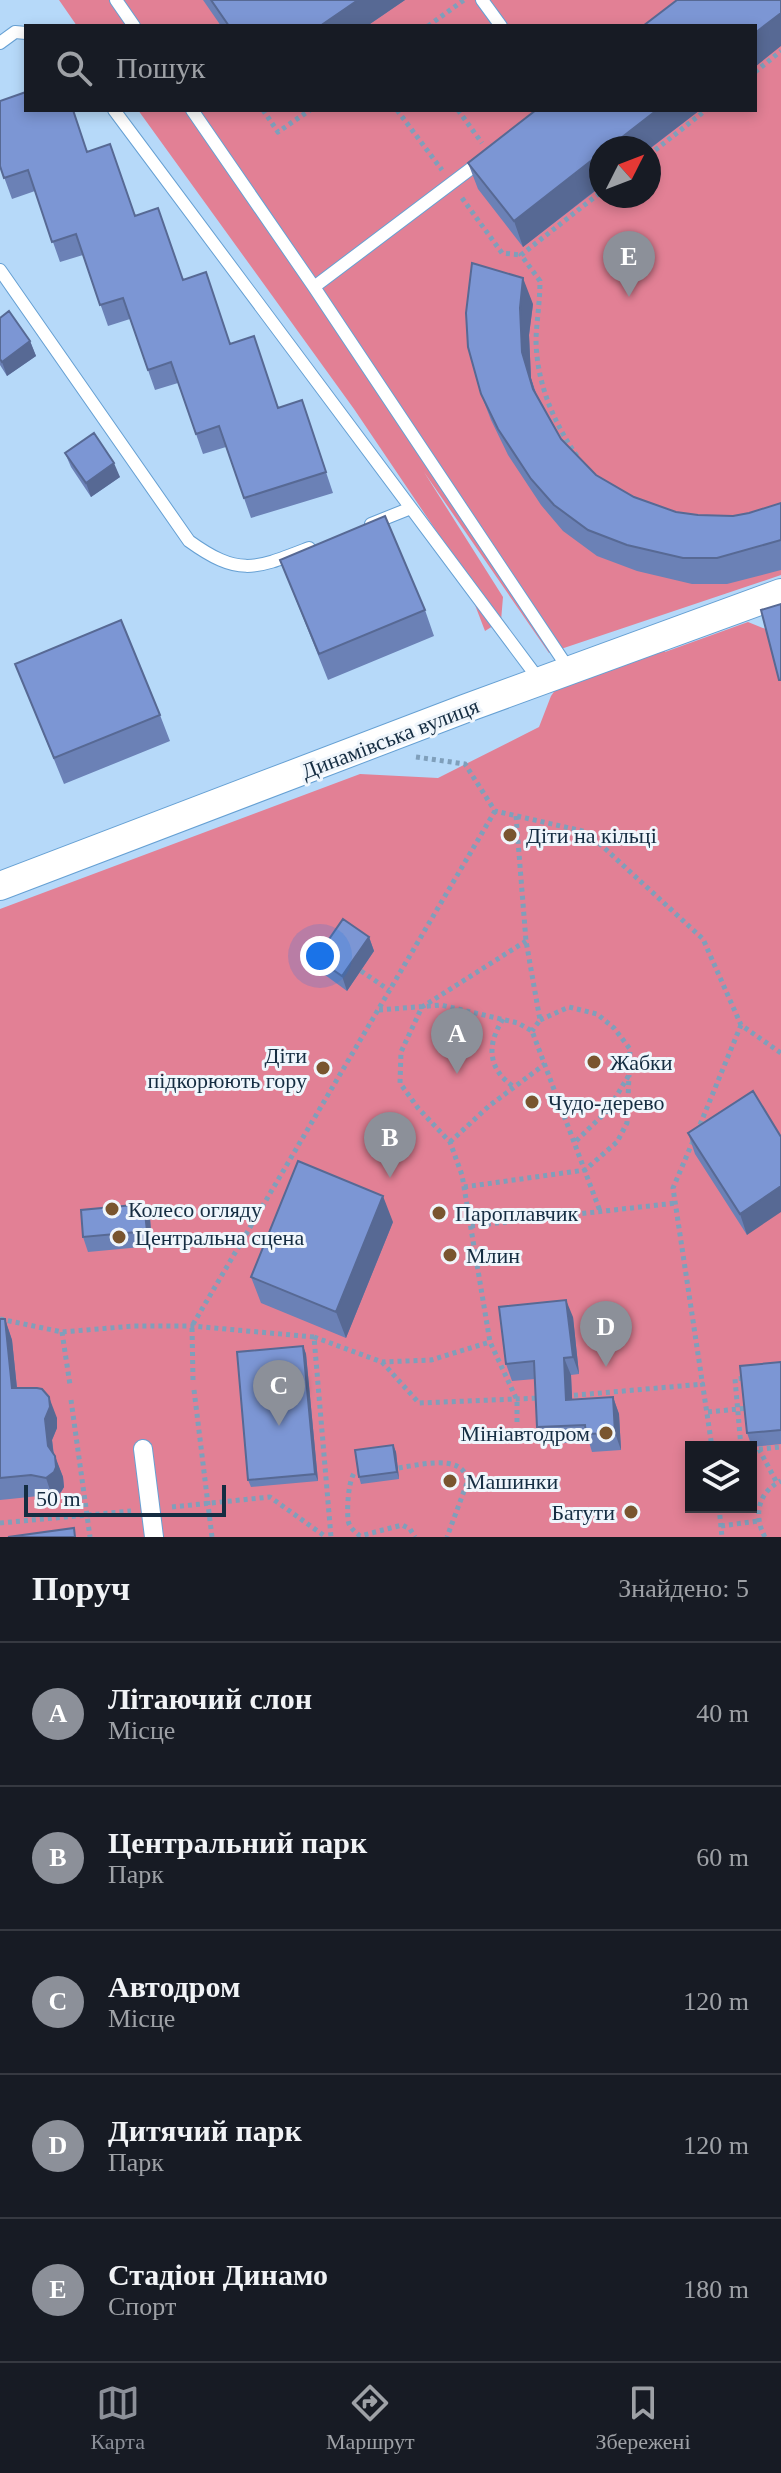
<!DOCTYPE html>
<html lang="uk">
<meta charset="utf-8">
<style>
:root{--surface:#171b24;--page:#242831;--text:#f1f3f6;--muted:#9ea1a6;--line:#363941;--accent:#8c9099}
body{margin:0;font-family:Georgia,serif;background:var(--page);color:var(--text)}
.controls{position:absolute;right:24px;bottom:24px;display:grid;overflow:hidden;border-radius:0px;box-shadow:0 4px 12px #0003}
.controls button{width:72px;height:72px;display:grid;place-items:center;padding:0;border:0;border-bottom:2px solid var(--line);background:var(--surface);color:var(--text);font:40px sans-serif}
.compass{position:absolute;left:589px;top:136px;width:72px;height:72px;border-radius:50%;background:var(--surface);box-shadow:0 4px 12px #0003;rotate:48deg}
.scale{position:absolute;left:24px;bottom:20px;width:202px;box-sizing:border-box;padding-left:8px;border:4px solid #152d42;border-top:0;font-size:22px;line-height:28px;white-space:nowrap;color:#152d42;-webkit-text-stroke:6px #f0f6fc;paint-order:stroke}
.you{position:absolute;left:320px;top:956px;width:28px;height:28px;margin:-20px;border:6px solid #fff;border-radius:50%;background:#1a73e8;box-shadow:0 0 0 12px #1a73e833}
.badge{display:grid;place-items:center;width:52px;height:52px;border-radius:50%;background:var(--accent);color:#fff;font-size:26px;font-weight:700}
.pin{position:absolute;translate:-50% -66px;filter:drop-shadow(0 2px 4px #0008)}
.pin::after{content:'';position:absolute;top:42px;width:28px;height:24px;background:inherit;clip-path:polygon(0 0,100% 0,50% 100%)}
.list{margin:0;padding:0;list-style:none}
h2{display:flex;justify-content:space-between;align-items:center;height:104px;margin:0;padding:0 32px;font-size:34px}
h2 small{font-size:26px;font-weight:400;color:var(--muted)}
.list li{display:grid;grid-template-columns:52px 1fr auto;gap:24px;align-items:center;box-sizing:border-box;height:144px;padding:0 32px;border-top:2px solid var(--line)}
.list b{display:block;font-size:30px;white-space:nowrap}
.list p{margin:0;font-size:26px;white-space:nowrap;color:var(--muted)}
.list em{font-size:26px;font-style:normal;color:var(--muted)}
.icon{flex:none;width:44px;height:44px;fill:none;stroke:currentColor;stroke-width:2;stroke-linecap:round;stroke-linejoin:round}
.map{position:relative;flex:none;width:781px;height:1537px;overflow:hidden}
.search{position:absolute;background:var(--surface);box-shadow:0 4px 12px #0003;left:24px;right:24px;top:24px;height:88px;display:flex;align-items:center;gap:20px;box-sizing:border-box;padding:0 28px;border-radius:0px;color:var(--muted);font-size:30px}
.sheet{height:824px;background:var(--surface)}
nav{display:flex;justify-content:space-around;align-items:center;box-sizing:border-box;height:112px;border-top:2px solid var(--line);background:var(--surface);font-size:22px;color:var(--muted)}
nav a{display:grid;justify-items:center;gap:4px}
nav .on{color:var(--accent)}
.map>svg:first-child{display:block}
.green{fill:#e28095;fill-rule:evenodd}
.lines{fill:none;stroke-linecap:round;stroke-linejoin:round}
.service-casing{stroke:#66a0d3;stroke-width:14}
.pedestrian-casing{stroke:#66a0d3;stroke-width:20}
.tertiary-casing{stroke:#66a0d3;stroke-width:30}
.path{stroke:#7f9fbb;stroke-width:5;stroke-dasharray:4 4;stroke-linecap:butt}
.service{stroke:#fff;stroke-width:12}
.pedestrian{stroke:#fff;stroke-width:18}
.tertiary{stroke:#fff;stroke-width:28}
.wall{fill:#6b81b6}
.shaded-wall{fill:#576994}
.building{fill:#7c96d4;stroke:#576994;stroke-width:2}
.poi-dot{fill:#79552f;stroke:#f0f6fc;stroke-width:3}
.labels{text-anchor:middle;stroke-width:6;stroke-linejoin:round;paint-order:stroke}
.street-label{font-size:22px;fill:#152d42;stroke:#f0f6fc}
.poi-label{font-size:22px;fill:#152d42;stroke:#f0f6fc;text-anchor:start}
</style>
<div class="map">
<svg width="781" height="1537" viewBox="0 0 781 1537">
<rect width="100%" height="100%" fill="#b6d9f9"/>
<path class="green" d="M59 0H781V575L549 653 424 472 503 597 501 621 485 631 460 566 354 409 138 110H755V26H77ZM601 148H649V196H601Z
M748 622 768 630 781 678V1537H0V909L360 774 438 778 539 727 551 696 558 686 666 645 665 652ZM691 1447H751V1507H691Z"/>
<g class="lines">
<defs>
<path id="service" d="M116 0 134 26
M482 0 501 26
M0 43 15 32 26 33
M114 110 540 681
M192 110 314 287 570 671
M0 270 189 541C239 577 255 569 309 548
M314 287 481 161
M371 524 411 508"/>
<path id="pedestrian" d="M143 1449 154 1537"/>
<path id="tertiary" d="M0 886 464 709 781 593"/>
</defs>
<use href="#service" class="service-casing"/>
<use href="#pedestrian" class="pedestrian-casing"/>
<use href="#tertiary" class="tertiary-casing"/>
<path class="path" d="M428 26 464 0
M755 72 781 51
M263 110 278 132 310 110
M397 110 442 170
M458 110 482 143
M649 155 706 110
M462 198 502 253 521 255
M577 456C553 422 536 381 536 338 537 319 540 300 540 281L521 255 601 192
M416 757 465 764 495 811 587 832 703 939 741 1025 781 1053
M516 816 526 941 540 1020 532 1031
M361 971 389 990
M379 1010 441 1005 518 1023 532 1031 600 1211
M503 1019C486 1046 488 1069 514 1087
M540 1020 569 1007 597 1014 614 1028 630 1049 629 1075 608 1110 574 1143
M697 1132 741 1025
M693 1141 673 1188 712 1447
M450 1142 489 1106 545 1064
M464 1187 585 1170 617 1142 627 1123 629 1075
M471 1226 676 1203
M0 1319 62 1332 134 1326H192L314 1337 331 1537
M62 1332 70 1385
M314 1337 382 1362 431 1360 490 1342
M382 1362 419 1403 540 1398
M193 1380 192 1326 495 811
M194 1390 212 1537
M566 1396 704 1384
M71 1400 90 1537
M708 1412 748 1408
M517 1422V1400L490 1342 462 1175 450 1142 418 1108 400 1083 401 1052 422 1007 526 941
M741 1447 735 1379 745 1378
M759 1449 777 1483
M751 1450 781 1447
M391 1469C412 1467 467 1450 467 1483L447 1537
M361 1472 354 1473C348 1484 347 1507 348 1520 349 1527 354 1531 360 1536L402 1525 410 1529 415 1537
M172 1507 270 1497 326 1537
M719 1507 722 1537
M0 1523 131 1511
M721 1526 758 1521
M765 1537C753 1516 758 1492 781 1481"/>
<use href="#service" class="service"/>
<use href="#pedestrian" class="pedestrian"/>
<use href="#tertiary" class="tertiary"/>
</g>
<path class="wall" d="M203 0H405L367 26H221Z
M536 110H700L523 247 478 189 468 163Z
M87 152 278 408 309 421 333 493 251 518 226 447 203 454 178 383 155 390 130 319 108 326 83 255 60 262 35 191 12 199 0 166Z
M533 304 529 335 531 378 537 396 561 439 596 475 634 497 676 512 698 515 733 516 749 513 781 503V570L727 584H692L637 571 597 556 563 531 541 505 508 455 491 420 481 394Z
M0 318 30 341 36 356 7 376 0 365Z
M65 453 120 477 91 497 71 467Z
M280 560 425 610 434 636 328 680Z
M15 664 160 715 170 741 64 784Z
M369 937 374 951 347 991 321 972 316 958Z
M753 1091 747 1235 695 1154 688 1133Z
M144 1204 150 1218 152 1246 88 1252 83 1237Z
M393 1222 346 1338 261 1303 251 1277Z
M573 1317 579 1374 571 1375 572 1400 613 1397 619 1414 621 1450 592 1452 589 1442 544 1444 537 1427 535 1379 512 1381 506 1364Z
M0 1319H5L12 1340 17 1388 57 1418V1428L52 1440 54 1455 63 1477 64 1487 61 1492 53 1499 39 1496 0 1500Z
M303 1346 306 1354 318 1481 251 1487 248 1480Z
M781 1362V1444L752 1447 747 1433Z
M393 1445 396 1452 399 1479 361 1484 359 1477Z"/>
<path class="shaded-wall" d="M358 0H405L367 26H320Z
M781 13V46L755 67V33Z
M657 110H700L649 149V148H608Z
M601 153V186L523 247 514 221Z
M523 278 533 304 529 335 531 378 542 415 522 352 520 308Z
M30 341 36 356 7 376 2 362Z
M114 463 120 477 91 497 86 483Z
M369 937 374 951 347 991 342 976Z
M781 1186V1212L747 1235 740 1214Z
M383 1196 393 1222 346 1338 336 1312Z
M144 1204 150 1218 152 1246 147 1231Z
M566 1300 573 1317 579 1374 573 1357Z
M5 1319 12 1340 19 1408 12 1388Z
M303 1346 306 1354 318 1481 315 1474Z
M564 1358 571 1375 573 1417 566 1400Z
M49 1397 57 1418V1428L52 1440 55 1467 48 1446 45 1419Z
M613 1397 619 1414 621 1450 615 1433Z
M393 1445 396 1452 399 1479 397 1472Z
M55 1456 63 1477 64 1487 61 1492 53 1499 46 1478Z"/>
<path class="building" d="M211 0H358L320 26H229Z
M677 0H781V13L755 33V26H643Z
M26 92V110H73L87 152 110 144 135 216 158 208 183 280 206 272 230 344 254 336 278 408 302 400 326 472 244 498 219 426 196 434 171 362 148 370 123 298 100 305 76 234 52 242 28 170 4 178 0 166V101Z
M536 110H657L608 148H601V153L514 221 468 163Z
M472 263 523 278 520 308 522 352 533 389 561 439 596 475 634 497 676 512 698 515 733 516 749 513 781 503V540L717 558H683L627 545 588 530 554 505 531 479 498 429 481 394 468 347 466 313Z
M9 311 30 341 2 362 0 359V318Z
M94 433 114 463 86 483 65 453Z
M385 516 425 610 319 654 280 560Z
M781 604V680H779L761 610Z
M121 620 160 715 54 758 15 664Z
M343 919 369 937 342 976 316 958Z
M753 1091 781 1137V1186L740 1214 688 1133Z
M298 1161 383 1196 336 1312 251 1277Z
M144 1204 147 1231 83 1237 81 1210Z
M566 1300 573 1357 564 1358 566 1400 613 1397 615 1433 586 1434 585 1425 537 1427 534 1361 506 1364 499 1307Z
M0 1319H5L12 1388H37L42 1389 49 1397 50 1407 45 1419 48 1446 55 1456 56 1467 54 1472 46 1478 31 1475 0 1478Z
M303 1346 315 1474 248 1480 237 1352Z
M781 1362V1430L747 1433 740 1366Z
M393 1445 397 1472 359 1477 355 1450Z
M74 1528 75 1537H8Z"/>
<g class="poi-dot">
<circle cx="510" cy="835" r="8"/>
<circle cx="594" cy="1062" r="8"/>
<circle cx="323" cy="1068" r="8"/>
<circle cx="532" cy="1102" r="8"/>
<circle cx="112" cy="1209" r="8"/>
<circle cx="439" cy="1213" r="8"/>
<circle cx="119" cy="1237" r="8"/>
<circle cx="450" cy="1255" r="8"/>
<circle cx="606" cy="1433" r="8"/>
<circle cx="450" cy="1481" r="8"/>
<circle cx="631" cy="1512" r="8"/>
</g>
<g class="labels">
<g class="street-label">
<text transform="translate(390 738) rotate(-21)" y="8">Динамівська вулиця</text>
</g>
<g class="poi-label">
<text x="526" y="843">Діти на кільці</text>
<text x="307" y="1063" text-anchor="end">Діти<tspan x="307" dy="25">підкорюють гору</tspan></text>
<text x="610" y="1070">Жабки</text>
<text x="548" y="1110">Чудо-дерево</text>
<text x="128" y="1217">Колесо огляду</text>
<text x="455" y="1221">Пароплавчик</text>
<text x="135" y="1245">Центральна сцена</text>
<text x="466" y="1263">Млин</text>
<text x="590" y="1441" text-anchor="end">Мініавтодром</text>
<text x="466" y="1489">Машинки</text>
<text x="615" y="1520" text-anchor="end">Батути</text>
</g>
</g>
</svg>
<div class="controls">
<button><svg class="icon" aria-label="layers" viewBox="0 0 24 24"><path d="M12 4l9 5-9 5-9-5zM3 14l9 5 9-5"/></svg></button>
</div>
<svg class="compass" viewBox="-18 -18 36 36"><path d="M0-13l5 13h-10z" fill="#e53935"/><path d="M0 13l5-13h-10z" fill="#9ea1a6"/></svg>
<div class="scale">50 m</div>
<div class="you"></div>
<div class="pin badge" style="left:457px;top:1074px">A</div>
<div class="pin badge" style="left:390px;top:1178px">B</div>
<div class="pin badge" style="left:279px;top:1426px">C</div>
<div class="pin badge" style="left:606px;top:1367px">D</div>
<div class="pin badge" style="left:629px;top:297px">E</div>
<div class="search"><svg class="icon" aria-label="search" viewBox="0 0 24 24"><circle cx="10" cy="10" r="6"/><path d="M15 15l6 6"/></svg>Пошук</div>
</div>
<section class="sheet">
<h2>Поруч<small>Знайдено: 5</small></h2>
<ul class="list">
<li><span class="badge">A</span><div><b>Літаючий слон</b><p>Місце</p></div><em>40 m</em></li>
<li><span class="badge">B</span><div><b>Центральний парк</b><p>Парк</p></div><em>60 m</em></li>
<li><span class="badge">C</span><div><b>Автодром</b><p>Місце</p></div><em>120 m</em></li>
<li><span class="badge">D</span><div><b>Дитячий парк</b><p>Парк</p></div><em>120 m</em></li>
<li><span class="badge">E</span><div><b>Стадіон Динамо</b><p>Спорт</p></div><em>180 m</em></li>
</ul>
</section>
<nav>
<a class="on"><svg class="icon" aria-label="map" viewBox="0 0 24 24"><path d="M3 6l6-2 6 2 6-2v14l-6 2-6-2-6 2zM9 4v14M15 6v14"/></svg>Карта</a>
<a><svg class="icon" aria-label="directions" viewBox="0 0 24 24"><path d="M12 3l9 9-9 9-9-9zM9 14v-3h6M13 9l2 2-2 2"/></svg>Маршрут</a>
<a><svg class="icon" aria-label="saved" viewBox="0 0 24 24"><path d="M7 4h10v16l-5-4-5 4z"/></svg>Збережені</a>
</nav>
